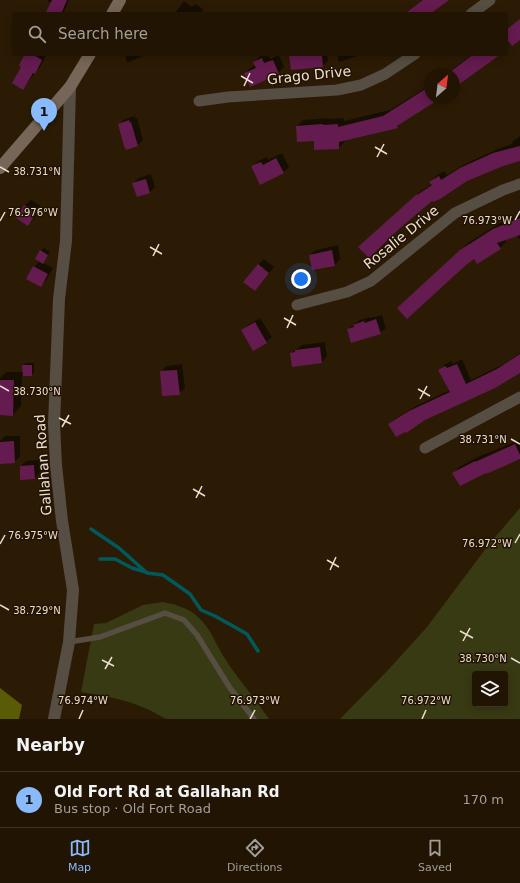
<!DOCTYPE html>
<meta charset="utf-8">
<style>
:root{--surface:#211403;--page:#291d0d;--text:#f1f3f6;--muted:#a29e9a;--line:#3e3325;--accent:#88bafc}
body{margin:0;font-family:"DejaVu Sans",sans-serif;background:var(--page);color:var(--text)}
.controls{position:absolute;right:12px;bottom:12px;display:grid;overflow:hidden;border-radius:4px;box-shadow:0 2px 10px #0003}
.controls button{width:36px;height:36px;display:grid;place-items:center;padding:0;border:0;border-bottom:1px solid var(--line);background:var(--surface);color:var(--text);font:20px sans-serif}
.compass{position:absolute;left:424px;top:68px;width:36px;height:36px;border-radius:50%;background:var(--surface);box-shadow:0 2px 10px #0003;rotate:28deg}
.you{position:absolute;left:301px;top:279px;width:14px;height:14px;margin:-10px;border:3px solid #fff;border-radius:50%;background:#1a73e8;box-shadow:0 0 0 6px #1a73e833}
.badge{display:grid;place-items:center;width:26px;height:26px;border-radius:50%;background:var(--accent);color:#111;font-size:13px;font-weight:700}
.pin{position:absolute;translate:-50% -33px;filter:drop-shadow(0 1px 2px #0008)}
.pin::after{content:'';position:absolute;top:21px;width:14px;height:12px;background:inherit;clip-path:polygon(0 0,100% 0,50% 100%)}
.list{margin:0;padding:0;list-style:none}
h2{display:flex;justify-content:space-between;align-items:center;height:52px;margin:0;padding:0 16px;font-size:17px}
h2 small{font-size:13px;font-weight:400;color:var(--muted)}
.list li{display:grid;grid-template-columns:26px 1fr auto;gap:12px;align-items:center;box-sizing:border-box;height:56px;padding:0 16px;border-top:1px solid var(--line)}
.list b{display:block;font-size:15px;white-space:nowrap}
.list p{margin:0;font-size:13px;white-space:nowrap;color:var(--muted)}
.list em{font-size:13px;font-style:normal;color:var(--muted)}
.icon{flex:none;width:22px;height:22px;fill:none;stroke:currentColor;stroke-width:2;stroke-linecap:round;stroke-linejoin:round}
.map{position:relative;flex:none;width:520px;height:719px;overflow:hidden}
.search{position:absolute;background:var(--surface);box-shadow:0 2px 10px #0003;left:12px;right:12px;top:12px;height:44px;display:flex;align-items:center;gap:10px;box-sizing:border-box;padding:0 14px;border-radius:4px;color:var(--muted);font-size:15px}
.sheet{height:108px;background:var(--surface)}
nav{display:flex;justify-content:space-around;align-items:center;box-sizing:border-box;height:56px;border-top:1px solid var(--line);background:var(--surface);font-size:11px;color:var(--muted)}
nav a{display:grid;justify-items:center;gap:2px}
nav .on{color:var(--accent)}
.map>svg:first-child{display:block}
.green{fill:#383a13;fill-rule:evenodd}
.forest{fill:#5a5b06}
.shadow{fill:#0007}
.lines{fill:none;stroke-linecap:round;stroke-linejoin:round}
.stream{stroke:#005a5b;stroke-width:3.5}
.building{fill:#641b4f}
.service{stroke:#564d43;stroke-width:5.5}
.minor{stroke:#564d43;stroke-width:11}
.tertiary{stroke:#564d43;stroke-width:12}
.secondary{stroke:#766657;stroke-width:12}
.ticks{fill:none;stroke:#ebdfd2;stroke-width:1.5}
.labels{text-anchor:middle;stroke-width:3;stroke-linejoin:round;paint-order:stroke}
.street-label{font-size:14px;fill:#ebdfd2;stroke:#221200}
.ticks-label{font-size:10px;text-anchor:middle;fill:#ebdfd2;stroke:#221200;stroke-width:3;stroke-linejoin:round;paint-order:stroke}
</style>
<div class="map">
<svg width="520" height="719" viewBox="0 0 520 719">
<rect width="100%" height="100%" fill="#2c1b04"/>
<path class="green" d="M520 508V719H340L389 669 427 627 490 543ZM475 674H505V704H475Z
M163 602C177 605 189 608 199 618 210 628 215 642 222 654 236 677 254 697 269 719H166C138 702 113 697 81 692L94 624 106 623 143 605Z"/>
<path class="forest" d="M0 688 22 705 19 719H0Z"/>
<path class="shadow" d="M48 0H69L63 14H46L51 3 48 1Z
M423 0H448L428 14H403Z
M184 1 192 7 195 4 203 9 200 14H174Z
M26 54H47L40 67 23 88Z
M125 54H147L127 63Z
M265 54H268L270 59 279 55 284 67 278 73H245L250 68 256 65 254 62 260 56Z
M290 54H327L328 61 322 66 292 69Z
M337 54H364L339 62Z
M473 54H498L454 87V74H442L447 70 448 72Z
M430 85V98H438L403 121 397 127 345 140V141L339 148 314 140 297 126 303 120 329 118V119L344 118V121L390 110Z
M135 116V118H137L143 140 138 145 119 124 125 119Z
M520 136V160L502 165 466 180 432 199 365 242 423 189V190L432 184 431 182 436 176 444 171 447 175 467 163 500 148 513 144 512 142Z
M282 153 289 167 283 173 253 166 258 161 267 157 268 160Z
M151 174 155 187 150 192 133 183 139 178Z
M31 200 41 206 34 219 28 225 17 218 25 205Z
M520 215V240L517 235 505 239 506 242 500 248 475 258 405 302 468 243 500 223Z
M338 245 340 259 335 265 310 255 316 250Z
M44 248 50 252 43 263 53 268 46 280 41 285 34 267 40 261 41 251Z
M264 259 274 267 255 290 258 265Z
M382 315 386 328 380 333 348 329 360 320 370 317V318Z
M260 318 272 337 266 342 243 330 248 325Z
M325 342 327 356 322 362 291 353 302 345Z
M520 353V372L389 424 395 419 416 406 450 390 439 370 444 365 451 361 453 364 462 359 471 380 504 364Z
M26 363H34V373L31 375H22L21 406 13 415 0 414V378L6 372H24L23 365Z
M182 364 185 388 179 394 161 372 166 366Z
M5 436H20V457L14 462 0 463V441Z
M520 440V458L454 473 459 467 480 456Z
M39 460 40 472 35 478 21 466 26 461Z"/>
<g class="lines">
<path class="stream" d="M91 529 119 548 147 573 163 575 190 594 201 610 215 616 247 634 258 651
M100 559H115L132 568 146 572"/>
</g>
<path class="building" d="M52 0H67L61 14H45Z
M423 0H449L430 14H404Z
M520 19V40L512 46 506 38V30Z
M25 54H32L42 60 35 74 33 73 23 90 12 83 21 67 19 65Z
M300 54H322L323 67 291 70 289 55Z
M474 54H501L454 88V74H447Z
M262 58 264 63 273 60 279 74 250 87 244 73 256 68 253 62Z
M430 86V98H441L397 126 398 128 339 142V149L314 150V141L297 142 296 126 323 124V125L338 124V127L383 116Z
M129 120 130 123 131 122 138 146 126 150 124 146 118 124Z
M520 146V161L503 166 467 181 440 199 433 202 432 201 399 229 369 258 358 247 417 194V195L432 185 429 182 439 176 441 180 460 168 493 153Z
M276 158 284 173 260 185 251 166 261 162 263 165Z
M146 179 150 193 137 197 132 183Z
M24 205 37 212 28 226 16 218Z
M520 218V235L497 243 501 249 477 264 474 259 466 265 407 319 397 308 460 250 493 229Z
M40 250 48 255 43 264 35 259Z
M332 250 335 266 312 270 309 255Z
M258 264 269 273 255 291 243 282Z
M33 266 48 274 41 287 26 279Z
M376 319 381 334 351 343 347 329 354 327 353 325 364 321 365 323Z
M255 322 267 343 253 351 241 330Z
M320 347 322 363 292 367 290 353 295 352V350Z
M520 354V373L495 388 425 420 406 433 405 432 396 437 388 424 409 411 450 392 438 370 445 366 447 368 457 364 466 384 497 369Z
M22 365H32V376H23Z
M177 370 180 395 162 396 160 371Z
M0 380H14L13 416 0 415Z
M14 441 15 463 0 464V442Z
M515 444 520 455V459L486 474V473L460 486 452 473 475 461V462Z
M34 465 35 479 20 480V466Z"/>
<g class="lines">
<path class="service" d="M69 642 100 637 165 613 184 620 197 635 230 688 254 719"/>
<path class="minor" d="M471 14 490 0
M199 101 228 97 337 90 361 85 385 74 415 54
M297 305 347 292 371 281 455 213 503 190 520 184
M425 448 520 397"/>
<path class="tertiary" d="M54 719 69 642 73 590 62 521 56 465 54 424 59 299 66 241 70 87"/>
<path class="secondary" d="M112 14 120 0
M0 168 70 87 90 54"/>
</g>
<path class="ticks" d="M241 76 253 83M244 86 250 73M375 147 387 154M377 157 384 144M0 167 9 172M515 220 520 211M0 221 5 212M150 247 162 254M153 256 159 244M284 318 296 325M287 328 293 315M0 386 9 391M418 389 430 396M420 399 427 386M59 418 71 424M62 427 69 415M511 439 520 444M193 489 205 496M196 498 202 486M515 543 520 534M0 544 5 535M327 560 339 567M330 570 336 557M0 605 9 610M460 631 473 638M463 641 470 628M511 658 520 663M102 660 114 666M105 669 112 657M79 719 83 710M250 719 255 710M422 719 426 710"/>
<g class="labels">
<g class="street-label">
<text transform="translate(309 75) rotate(-6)" y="5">Grago Drive</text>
<text transform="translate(401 237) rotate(-39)" y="5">Rosalie Drive</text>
<text transform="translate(43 465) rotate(-94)" y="5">Gallahan Road</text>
</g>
</g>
<g class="ticks-label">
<text x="37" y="175">38.731°N</text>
<text x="33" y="216">76.976°W</text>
<text x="487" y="224">76.973°W</text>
<text x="37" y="395">38.730°N</text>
<text x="483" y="443">38.731°N</text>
<text x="33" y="539">76.975°W</text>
<text x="487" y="547">76.972°W</text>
<text x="37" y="614">38.729°N</text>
<text x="483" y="662">38.730°N</text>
<text x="83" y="704">76.974°W</text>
<text x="255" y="704">76.973°W</text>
<text x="426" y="704">76.972°W</text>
</g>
</svg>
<div class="controls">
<button><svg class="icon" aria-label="layers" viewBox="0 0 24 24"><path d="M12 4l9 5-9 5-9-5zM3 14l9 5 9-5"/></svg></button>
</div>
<svg class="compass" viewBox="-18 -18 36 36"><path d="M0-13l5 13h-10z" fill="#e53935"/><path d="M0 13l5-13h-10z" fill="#a29e9a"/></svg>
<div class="you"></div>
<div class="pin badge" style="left:44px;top:131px">1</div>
<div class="search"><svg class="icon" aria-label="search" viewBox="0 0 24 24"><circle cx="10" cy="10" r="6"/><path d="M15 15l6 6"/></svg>Search here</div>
</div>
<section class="sheet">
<h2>Nearby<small></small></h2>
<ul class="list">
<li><span class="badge">1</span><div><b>Old Fort Rd at Gallahan Rd</b><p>Bus stop · Old Fort Road</p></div><em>170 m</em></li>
</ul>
</section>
<nav>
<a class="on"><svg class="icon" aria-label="map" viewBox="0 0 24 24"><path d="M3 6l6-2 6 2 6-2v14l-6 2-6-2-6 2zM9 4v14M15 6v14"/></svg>Map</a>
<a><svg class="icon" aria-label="directions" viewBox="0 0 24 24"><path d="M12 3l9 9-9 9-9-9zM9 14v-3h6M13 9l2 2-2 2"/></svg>Directions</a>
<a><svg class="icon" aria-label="saved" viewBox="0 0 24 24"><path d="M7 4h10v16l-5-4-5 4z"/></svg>Saved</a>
</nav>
